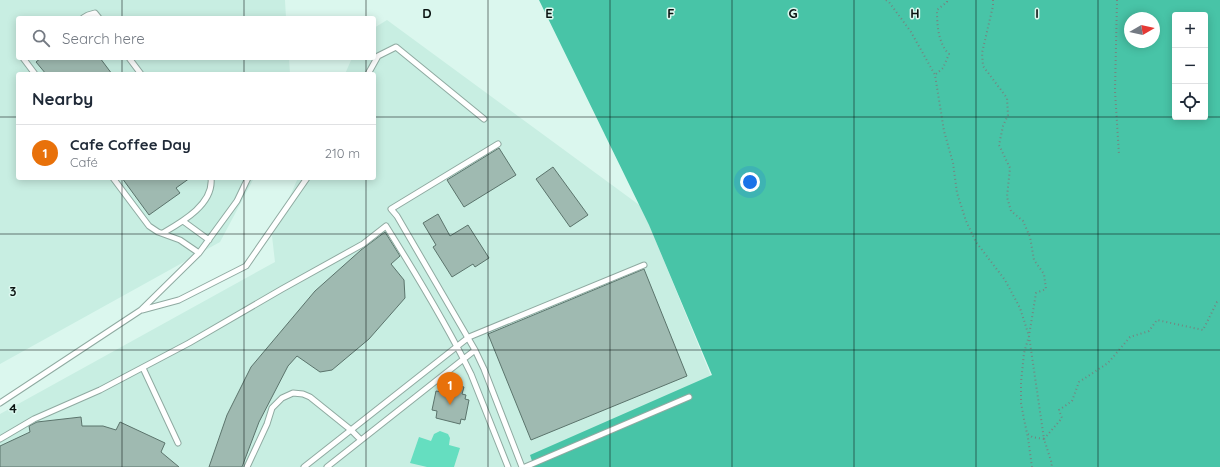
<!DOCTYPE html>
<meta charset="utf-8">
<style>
:root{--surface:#fff;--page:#f6f6f7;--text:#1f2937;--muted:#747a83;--line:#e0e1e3;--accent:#b45309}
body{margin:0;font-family:Quicksand,sans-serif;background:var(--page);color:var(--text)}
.controls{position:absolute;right:12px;top:12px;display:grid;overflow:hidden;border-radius:4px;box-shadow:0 2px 10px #0003}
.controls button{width:36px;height:36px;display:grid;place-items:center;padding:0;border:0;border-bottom:1px solid var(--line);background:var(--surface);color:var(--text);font:20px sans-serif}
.compass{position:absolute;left:1124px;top:12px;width:36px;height:36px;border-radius:50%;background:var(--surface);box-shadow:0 2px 10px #0003;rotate:81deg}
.you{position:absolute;left:750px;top:182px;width:14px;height:14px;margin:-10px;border:3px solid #fff;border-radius:50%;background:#1a73e8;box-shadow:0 0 0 6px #1a73e833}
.badge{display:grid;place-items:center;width:26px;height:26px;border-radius:50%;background:var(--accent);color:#fff;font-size:13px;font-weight:700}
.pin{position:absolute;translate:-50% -33px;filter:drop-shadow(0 1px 2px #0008)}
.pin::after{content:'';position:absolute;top:21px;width:14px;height:12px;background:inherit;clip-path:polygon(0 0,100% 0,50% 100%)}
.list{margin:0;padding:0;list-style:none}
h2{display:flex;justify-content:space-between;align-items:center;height:52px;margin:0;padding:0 16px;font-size:17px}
h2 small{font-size:13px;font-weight:400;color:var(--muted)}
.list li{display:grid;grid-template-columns:26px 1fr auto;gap:12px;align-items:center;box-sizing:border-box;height:56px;padding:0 16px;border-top:1px solid var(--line)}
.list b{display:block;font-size:15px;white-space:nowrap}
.list p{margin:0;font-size:13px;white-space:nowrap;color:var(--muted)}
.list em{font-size:13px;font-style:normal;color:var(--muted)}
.icon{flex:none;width:22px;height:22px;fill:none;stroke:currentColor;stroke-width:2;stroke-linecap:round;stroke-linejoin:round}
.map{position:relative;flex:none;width:1220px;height:467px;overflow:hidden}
.search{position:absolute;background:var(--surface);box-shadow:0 2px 10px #0003;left:16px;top:16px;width:360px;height:44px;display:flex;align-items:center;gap:10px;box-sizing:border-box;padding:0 14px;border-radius:4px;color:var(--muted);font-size:15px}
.panel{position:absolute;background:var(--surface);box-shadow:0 2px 10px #0003;left:16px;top:72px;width:360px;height:108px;border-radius:4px}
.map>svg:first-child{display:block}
.built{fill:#c8eee2}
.forest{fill:#48c4a7;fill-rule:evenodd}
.water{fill:#65dec0}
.building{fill:#9fbab1;stroke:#5b746c}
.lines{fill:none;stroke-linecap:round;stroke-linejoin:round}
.service-casing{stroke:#8faaa1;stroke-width:7}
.path{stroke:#748681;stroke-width:2;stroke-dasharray:1 3;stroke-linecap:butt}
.service{stroke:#fff;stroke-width:5}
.grid{fill:none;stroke:#0b1412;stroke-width:1;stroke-opacity:0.55}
.grid-label{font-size:13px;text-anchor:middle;font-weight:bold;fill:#0b1412;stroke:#dbf7ee;stroke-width:3;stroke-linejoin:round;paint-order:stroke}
</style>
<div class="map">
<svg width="1220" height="467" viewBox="0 0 1220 467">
<rect width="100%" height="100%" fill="#dbf7ee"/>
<path class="built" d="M0 0H285L286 18H18V58H289L290 74H18V178H254L220 242 0 364Z
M387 20 642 207 748 467H0V414L275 262 272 236 298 178H374V74H345L352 58H374V28Z"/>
<path class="forest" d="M539 0H1220V467H534L530 455 712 375 649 225ZM1175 15H1205V117H1175ZM1130 18H1154V42H1130Z"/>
<path class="water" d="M440 431 448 434 450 438 449 445 460 448 454 467H427L410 463 419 437 431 441 434 434Z"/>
<path class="building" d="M41 58H100L112 74H46L36 62Z
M499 148 516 175 464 207 447 180Z
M553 167 588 215 570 227 536 179Z
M122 178H190L176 188 180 193 149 215Z
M438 214 450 236 468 225 489 258 475 267 473 264 452 277 433 247 436 245 423 223Z
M385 232 400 256 391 264 404 280 405 298 369 339 332 370 320 372 297 356 288 366 259 422 242 467H209L227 415 251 367 315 291 361 250Z
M644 269 687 376 531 440 488 334Z
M449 384 464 387 462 394 466 395 465 399 469 400 465 420 461 419 460 424 436 418 437 411 432 410 436 391 442 392V389L447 390Z
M81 417 82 426H103L116 430 120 422 165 443 161 452 179 467H0V446L30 432 29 426 37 422Z"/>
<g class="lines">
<defs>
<path id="service" d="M83 18 88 15 95 13 99 18
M23 58 35 74
M129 58 141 74
M368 74 378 56 396 47 484 119
M498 144 391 209 397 216 475 350 484 369 522 467
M113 178 149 226 158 232 180 240 199 253
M183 221 209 240
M163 233C182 222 214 204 211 178
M142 310 179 300 246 266 307 178
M143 368 178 443
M0 403 141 310 199 253 237 201 248 178
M0 439 34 419 100 390 189 343 282 289 363 244 386 226C416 274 446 323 471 374L508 467
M247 467 267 424 272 408 282 398 293 393 303 394 310 397 351 430 361 440
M304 467 469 337 644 265
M327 467 475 350
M525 467 689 397"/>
</defs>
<use href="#service" class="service-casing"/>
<path class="path" d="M886 0 889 2 911 32 935 75 944 131 953 163 957 193 966 221 976 242 1005 280 1020 308 1029 336 1044 439
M993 0V6L982 53 983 66 1007 98 1008 115 1003 126 999 145 1010 168 1007 197 1011 211 1023 221 1030 237 1034 260 1044 274 1046 289 1036 293 1029 336 1024 353 1021 382V403L1024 419 1028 438 1032 467
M1117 0 1115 91 1119 155
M936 74 943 68 949 54C938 43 937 25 937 10L947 2V0
M1028 434 1032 437 1044 439 1052 464 1051 467
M1044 439 1062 418 1059 410 1072 401 1079 382 1108 363 1130 337 1149 331 1157 320 1203 330 1217 302H1220"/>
<use href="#service" class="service"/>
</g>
<path class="grid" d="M122 0V18M244 0V18M366 0V18M488 0V467M610 0V467M732 0V467M854 0V467M976 0V467M1098 0V467M122 58V74M244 58V74M366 58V74M0 117H18M374 117H1175M1205 117H1220M122 178V467M244 178V467M366 178V467M0 234H1220M0 350H1220"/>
<g class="grid-label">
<text x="427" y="18">D</text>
<text x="549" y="18">E</text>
<text x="671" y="18">F</text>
<text x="793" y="18">G</text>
<text x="915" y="18">H</text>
<text x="1037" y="18">I</text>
<text x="13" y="296">3</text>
<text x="13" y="413">4</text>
</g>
</svg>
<div class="controls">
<button>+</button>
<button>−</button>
<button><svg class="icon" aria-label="locate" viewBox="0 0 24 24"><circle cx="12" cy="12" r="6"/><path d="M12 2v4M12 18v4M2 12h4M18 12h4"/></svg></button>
</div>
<svg class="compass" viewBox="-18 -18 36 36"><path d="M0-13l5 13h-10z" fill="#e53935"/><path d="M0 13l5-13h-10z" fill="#747a83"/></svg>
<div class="you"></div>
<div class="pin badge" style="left:450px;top:405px;background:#e8710a">1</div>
<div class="search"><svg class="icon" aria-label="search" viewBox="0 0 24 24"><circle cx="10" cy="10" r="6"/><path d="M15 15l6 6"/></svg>Search here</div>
<section class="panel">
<h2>Nearby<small></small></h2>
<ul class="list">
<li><span class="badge" style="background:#e8710a">1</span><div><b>Cafe Coffee Day</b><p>Café</p></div><em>210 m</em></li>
</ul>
</section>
</div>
